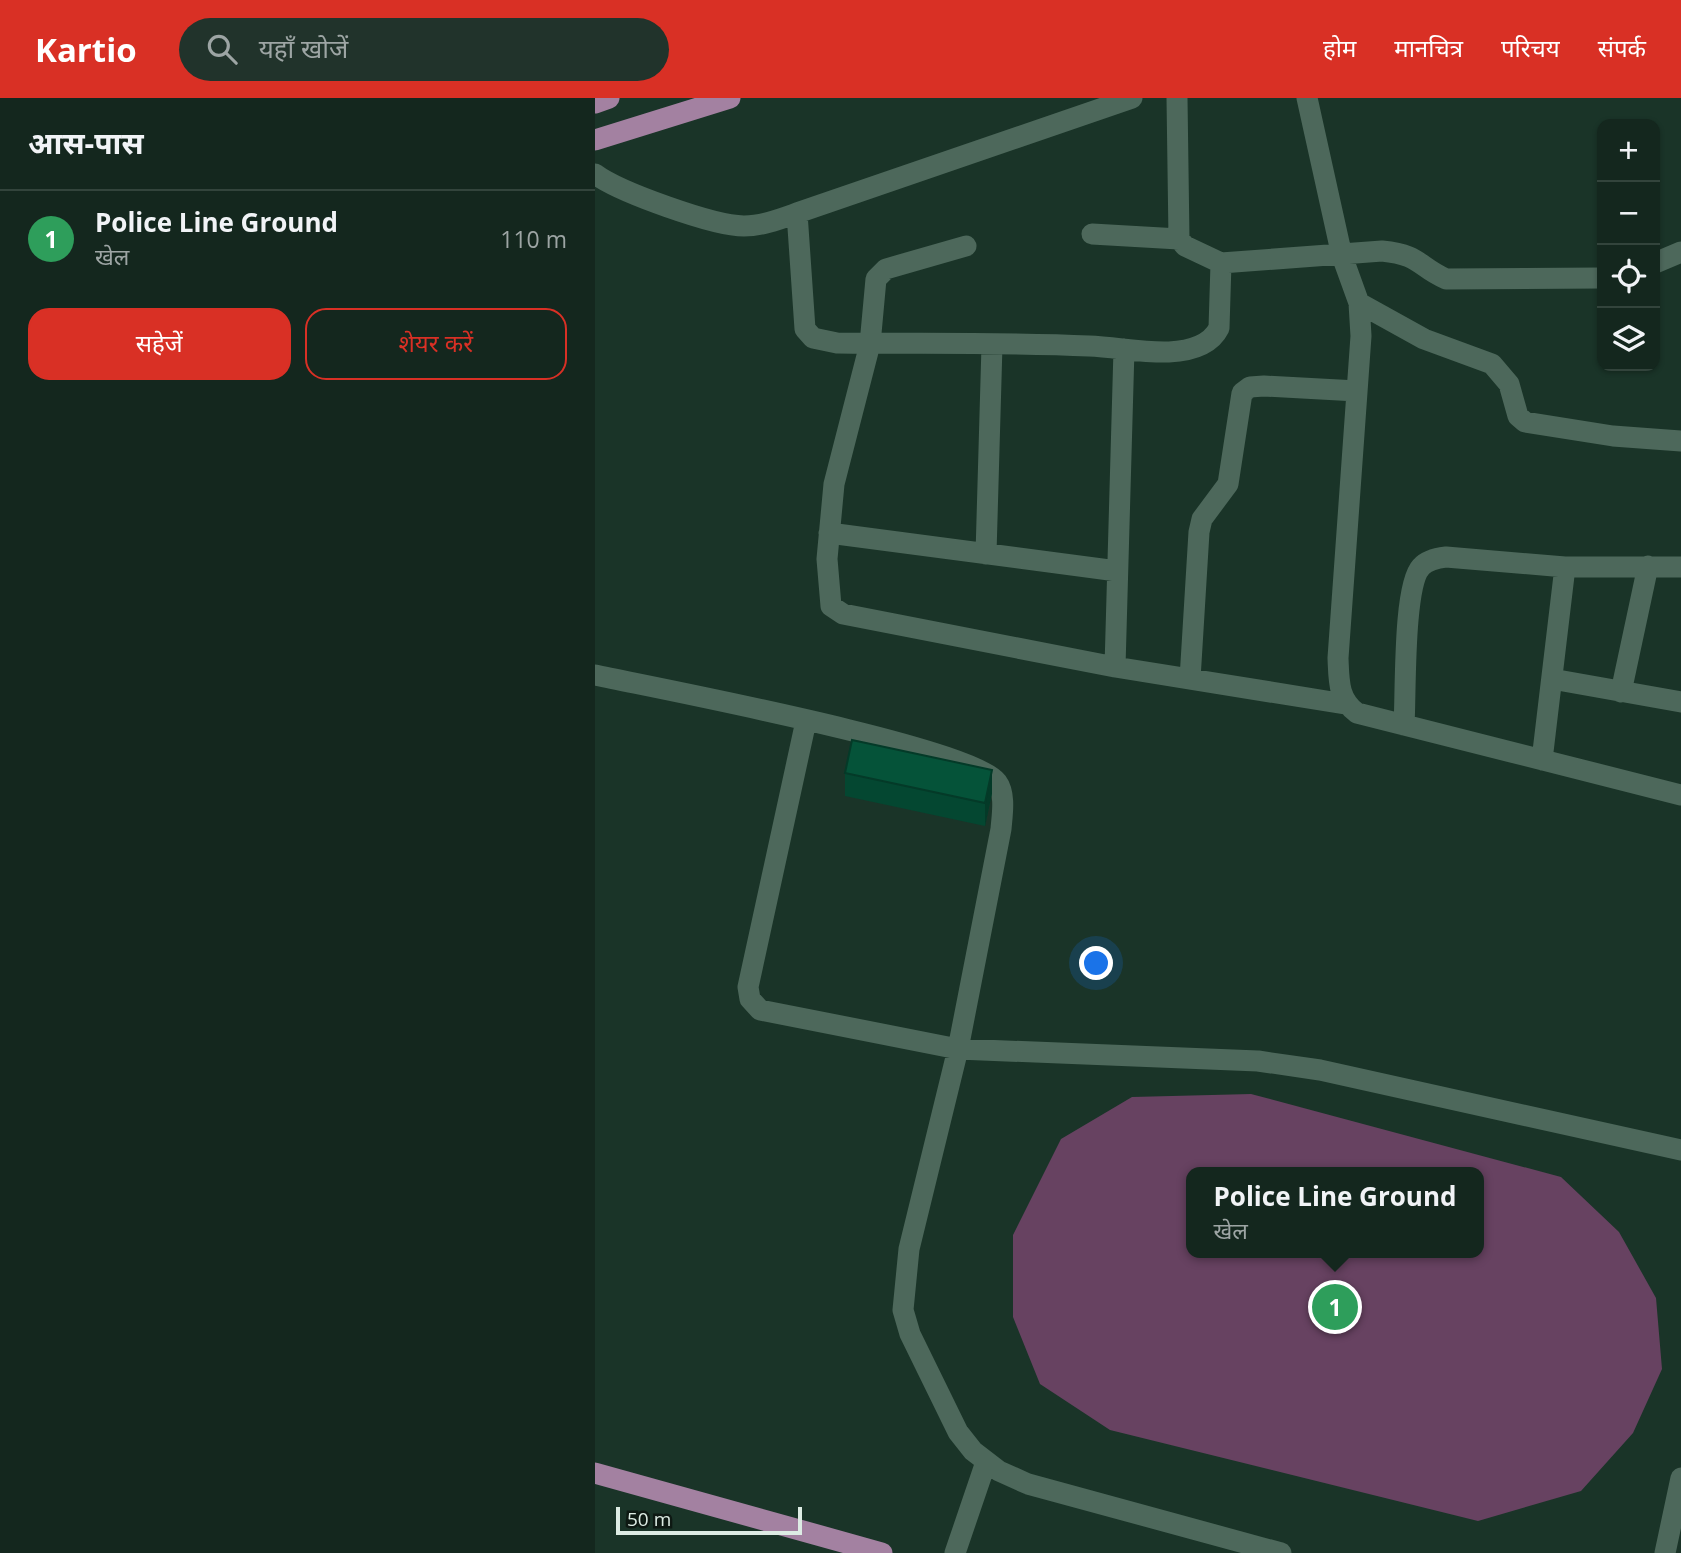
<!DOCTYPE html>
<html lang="hi">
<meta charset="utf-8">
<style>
:root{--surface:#14271e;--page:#21332b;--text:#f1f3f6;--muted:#9da5a4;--line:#33443c;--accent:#d93025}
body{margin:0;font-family:"Open Sans","Noto Sans Devanagari",sans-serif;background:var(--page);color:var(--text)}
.controls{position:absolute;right:21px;top:21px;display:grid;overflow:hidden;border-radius:14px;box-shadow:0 2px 5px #0004}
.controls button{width:63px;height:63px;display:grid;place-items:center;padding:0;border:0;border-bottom:2px solid var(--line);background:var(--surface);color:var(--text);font:35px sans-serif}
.scale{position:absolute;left:21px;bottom:18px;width:186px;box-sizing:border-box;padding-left:7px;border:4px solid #ddece4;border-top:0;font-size:19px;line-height:24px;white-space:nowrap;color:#ddece4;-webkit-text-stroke:5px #0e1913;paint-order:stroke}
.you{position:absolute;left:502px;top:866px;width:24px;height:24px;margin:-18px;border:5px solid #fff;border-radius:50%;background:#1a73e8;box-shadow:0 0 0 10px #1a73e833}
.badge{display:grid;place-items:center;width:46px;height:46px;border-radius:50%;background:var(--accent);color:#fff;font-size:23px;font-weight:700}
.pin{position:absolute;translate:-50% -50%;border:4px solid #fff;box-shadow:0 2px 7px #0006}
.popup{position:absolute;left:591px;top:1069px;width:298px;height:91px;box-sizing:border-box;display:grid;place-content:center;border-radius:14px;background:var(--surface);filter:drop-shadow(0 2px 5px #0005);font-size:23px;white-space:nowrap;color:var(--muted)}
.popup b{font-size:26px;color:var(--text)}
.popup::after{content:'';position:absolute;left:50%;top:100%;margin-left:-14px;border:14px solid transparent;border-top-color:var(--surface)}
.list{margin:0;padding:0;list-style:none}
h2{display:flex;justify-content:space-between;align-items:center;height:91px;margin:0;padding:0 28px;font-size:30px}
h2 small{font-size:23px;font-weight:400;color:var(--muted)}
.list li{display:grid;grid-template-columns:46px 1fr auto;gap:21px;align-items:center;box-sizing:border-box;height:98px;padding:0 28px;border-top:2px solid var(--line)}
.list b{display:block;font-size:26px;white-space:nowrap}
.list p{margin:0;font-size:23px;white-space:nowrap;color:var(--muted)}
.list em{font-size:23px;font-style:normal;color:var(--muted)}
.actions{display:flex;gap:14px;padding:21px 28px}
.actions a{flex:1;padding:16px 0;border:2px solid var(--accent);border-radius:21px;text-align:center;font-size:24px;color:var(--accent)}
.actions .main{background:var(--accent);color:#fff}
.icon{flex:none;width:38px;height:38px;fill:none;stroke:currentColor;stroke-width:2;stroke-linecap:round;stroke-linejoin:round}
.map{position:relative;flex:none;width:1086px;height:1455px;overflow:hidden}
header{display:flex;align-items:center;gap:42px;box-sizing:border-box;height:98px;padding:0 35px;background:var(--accent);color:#fff}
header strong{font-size:33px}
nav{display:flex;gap:38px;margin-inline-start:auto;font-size:24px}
.search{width:490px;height:63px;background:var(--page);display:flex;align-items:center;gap:18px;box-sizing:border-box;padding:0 24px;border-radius:38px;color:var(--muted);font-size:26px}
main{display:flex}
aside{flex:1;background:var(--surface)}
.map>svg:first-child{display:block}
.green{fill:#674261;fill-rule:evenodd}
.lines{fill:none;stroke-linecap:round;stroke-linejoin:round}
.street{stroke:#4d685b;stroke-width:21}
.primary{stroke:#a381a1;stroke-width:21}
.wall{fill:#044731}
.shaded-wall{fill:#043a28}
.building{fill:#055339;stroke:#043a28;stroke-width:2}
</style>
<header>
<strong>Kartio</strong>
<div class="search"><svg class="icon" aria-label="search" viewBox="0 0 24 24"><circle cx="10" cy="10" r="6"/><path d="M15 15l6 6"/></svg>यहाँ खोजें</div>
<nav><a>होम</a><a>मानचित्र</a><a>परिचय</a><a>संपर्क</a></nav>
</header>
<main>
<aside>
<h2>आस-पास<small></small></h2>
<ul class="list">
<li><span class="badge" style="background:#2e9e5b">1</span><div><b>Police Line Ground</b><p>खेल</p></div><em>110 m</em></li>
</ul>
<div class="actions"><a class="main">सहेजें</a><a>शेयर करें</a></div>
</aside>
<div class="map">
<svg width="1086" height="1455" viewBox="0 0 1086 1455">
<rect width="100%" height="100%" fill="#1a3428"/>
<path class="green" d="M656 996 966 1079 1024 1134 1061 1200 1067 1271 1038 1335 986 1393 883 1423 515 1332 445 1286 418 1219V1137L466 1041 537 999ZM596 1074H884V1155H596Z"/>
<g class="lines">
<path class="street" d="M582 0 584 141 590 148 626 165 787 153C826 157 822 168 851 181L1007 180
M712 0 747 158 764 205 766 238 743 560C744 583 743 601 762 615L1086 697
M0 76C24 94 119 128 149 128 167 128 185 121 202 115L537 0
M202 115 210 231 218 240 242 245C326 246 410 244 494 248 520 249 548 255 574 254 593 253 615 248 624 230L626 165
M497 136 584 141
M371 148 291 171 281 181 275 246 239 386 232 461 236 508 248 516 520 569 750 606
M1060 165 1086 154
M764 205 829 241 897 266 914 286 923 318 930 324 1018 338 1086 343
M234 435 522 473
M391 456 397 247
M520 569 529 251
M0 577C60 590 376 649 402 684 411 696 407 718 406 731L363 951 314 1151 308 1212 315 1236 363 1334 378 1353 404 1373 433 1386 686 1455
M595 581 604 434 607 421 633 386 647 295 655 289 669 288 762 293
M957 581 1086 604
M1026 594 1053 468
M211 623 153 889 155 901 165 912 363 951 663 963 725 972 1086 1052
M809 627C811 597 808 488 826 469 832 462 842 460 851 459L970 469H1086
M947 662 970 469
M360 1455 391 1364
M1070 1455 1086 1380"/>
<path class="primary" d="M0 5 14 0
M0 42 135 0
M0 1375 287 1455"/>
</g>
<path class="wall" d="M250 675 397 695 390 728 250 698Z"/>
<path class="shaded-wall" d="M397 672V695L390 728V705Z"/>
<path class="building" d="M257 642 397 672 390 705 250 675Z"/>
</svg>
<div class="controls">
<button>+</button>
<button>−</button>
<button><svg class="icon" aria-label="locate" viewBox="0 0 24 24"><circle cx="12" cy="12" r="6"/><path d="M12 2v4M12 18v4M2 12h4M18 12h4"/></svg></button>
<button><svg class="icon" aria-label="layers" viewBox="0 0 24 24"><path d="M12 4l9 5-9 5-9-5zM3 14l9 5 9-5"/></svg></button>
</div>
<div class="scale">50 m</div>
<div class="you"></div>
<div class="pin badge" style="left:740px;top:1209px;background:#2e9e5b">1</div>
<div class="popup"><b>Police Line Ground</b>खेल</div>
</div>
</main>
